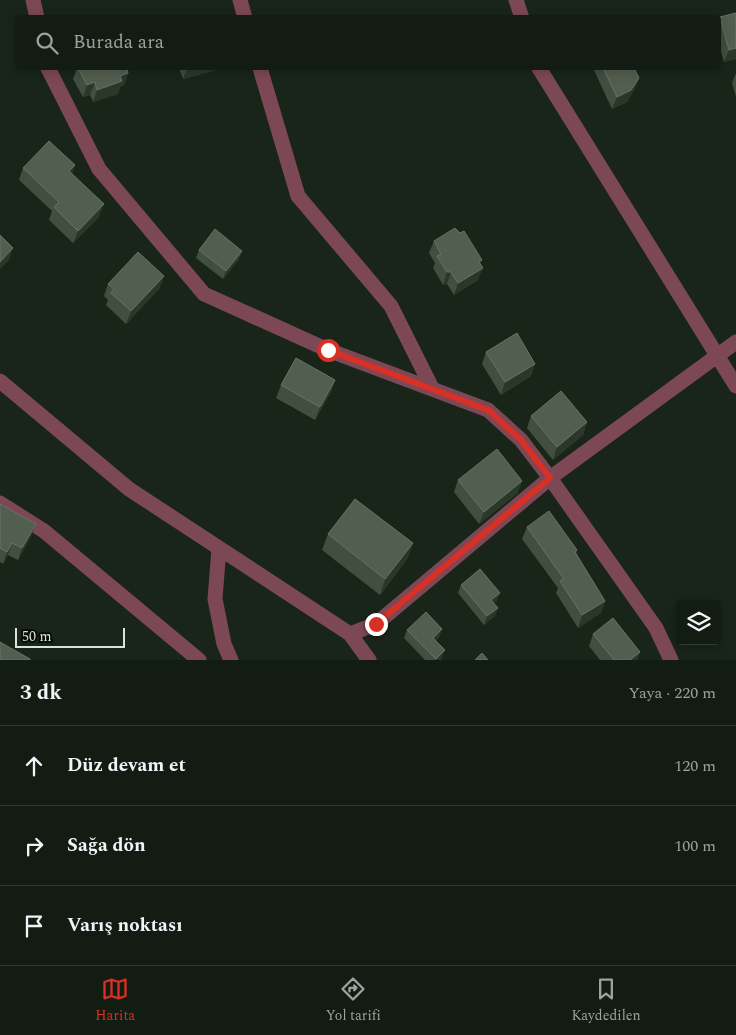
<!DOCTYPE html>
<html lang="tr">
<meta charset="utf-8">
<style>
:root{--surface:#131c12;--page:#202920;--text:#f1f3f6;--muted:#9da19f;--line:#323a32;--accent:#d93025}
body{margin:0;font-family:Spectral,serif;background:var(--page);color:var(--text)}
.controls{position:absolute;right:15px;bottom:15px;display:grid;overflow:hidden;border-radius:5px;box-shadow:0 2px 12px #0003}
.controls button{width:45px;height:45px;display:grid;place-items:center;padding:0;border:0;border-bottom:1px solid var(--line);background:var(--surface);color:var(--text);font:25px sans-serif}
.scale{position:absolute;left:15px;bottom:12px;width:110px;box-sizing:border-box;padding-left:5px;border:2px solid #dae2d9;border-top:0;font-size:14px;line-height:18px;white-space:nowrap;color:#dae2d9;-webkit-text-stroke:4px #080d07;paint-order:stroke}
.stop{position:absolute;width:15px;height:15px;margin:-11px;border:4px solid #d93025;border-radius:50%;background:#fff}
.stop.end{background:#d93025;border-color:#fff;box-shadow:0 1px 5px #0008}
.list{margin:0;padding:0;list-style:none}
h2{display:flex;justify-content:space-between;align-items:center;height:65px;margin:0;padding:0 20px;font-size:21px}
h2 small{font-size:16px;font-weight:400;color:var(--muted)}
.list li{display:grid;grid-template-columns:32px 1fr auto;gap:15px;align-items:center;box-sizing:border-box;height:80px;padding:0 20px;border-top:1px solid var(--line)}
.list b{display:block;font-size:19px;white-space:nowrap}
.list em{font-size:16px;font-style:normal;color:var(--muted)}
.icon{flex:none;width:28px;height:28px;fill:none;stroke:currentColor;stroke-width:2;stroke-linecap:round;stroke-linejoin:round}
.map{position:relative;flex:none;width:736px;height:660px;overflow:hidden}
.search{position:absolute;background:var(--surface);box-shadow:0 2px 12px #0003;left:15px;right:15px;top:15px;height:55px;display:flex;align-items:center;gap:12px;box-sizing:border-box;padding:0 18px;border-radius:5px;color:var(--muted);font-size:19px}
.sheet{height:305px;background:var(--surface)}
nav{display:flex;justify-content:space-around;align-items:center;box-sizing:border-box;height:70px;border-top:1px solid var(--line);background:var(--surface);font-size:14px;color:var(--muted)}
nav a{display:grid;justify-items:center;gap:2px}
nav .on{color:var(--accent)}
.map>svg:first-child{display:block}
.lines{fill:none;stroke-linecap:round;stroke-linejoin:round}
.minor{stroke:#7d4856;stroke-width:15}
.wall{fill:#414e40}
.shaded-wall{fill:#2a3729}
.building{fill:#525e50;stroke:#677366}
.route{stroke:#d93025;stroke-width:6}
</style>
<div class="map">
<svg width="736" height="660" viewBox="0 0 736 660">
<rect width="100%" height="100%" fill="#192518"/>
<g class="lines">
<path class="minor" d="M33 0 37 18
M240 0 245 18
M516 0 522 18
M48 68 99 169 204 294 328 350 488 410 521 440 550 478 656 628 671 660
M260 68 298 196 391 306 432 388
M539 68 736 386
M0 381 129 489 350 634 369 660
M0 503 44 531 199 660
M219 548 215 599 224 644 231 660
M350 634 376 624 550 478 736 342"/>
</g>
<path class="wall" d="M736 13V59L724 62 718 41V21L720 17Z
M77 68H127L128 73 124 85 120 87 118 94 93 102 90 95 83 97 73 79Z
M179 68H223L183 79Z
M593 68H634L639 78 634 90 627 102 612 109Z
M736 73V97L732 83Z
M75 165 72 174 99 217 73 243 49 220 52 211 19 180 23 168Z
M434 241 481 264 478 280 454 295 447 284 443 285 433 268 435 263 429 253Z
M199 250 239 259 223 279 196 258Z
M164 276 159 289 126 324 106 305 108 300 104 296 108 284Z
M486 352 535 364 531 376 501 395 482 364Z
M335 380 331 392 315 420 276 398 281 385Z
M531 416 587 422 583 435 553 460 527 428Z
M458 480 518 493 479 524 454 492Z
M0 504 36 524 31 536 18 560 8 555 3 564 0 562Z
M527 527 577 550 576 554 605 601 601 613 578 628 556 593 558 588 522 539Z
M328 534 413 543 407 559 380 595 322 550Z
M461 585 497 601 494 603 495 616 484 625 458 593Z
M442 629 439 637 436 640 442 658 440 660H425L404 638 407 630Z
M593 634 640 652 637 660H600L589 646Z"/>
<path class="shaded-wall" d="M736 48V59L724 62 729 50Z
M187 68H223L183 79Z
M128 73 124 85 120 87 118 94 93 102 97 90 120 76Z
M639 78 634 90 627 102 612 109 617 97Z
M95 82 90 95 83 97 87 85Z
M75 165 71 177 69 171Z
M104 204 99 217 73 243 78 231Z
M13 248 9 260 0 269V262Z
M242 251 239 259 223 279 226 271Z
M482 260 478 271 483 268 478 280 454 295 458 283 479 262Z
M447 272H451L447 284 443 285Z
M164 276 159 289 126 324 131 311Z
M535 364 531 376 501 395 505 382Z
M335 380 331 392 315 420 320 407Z
M587 422 583 435 553 460 557 447Z
M522 481 518 493 479 524 484 512Z
M36 524 31 536 18 560 22 548Z
M12 543 8 555 3 564 7 552Z
M413 543 407 559 380 595 385 579Z
M500 593 497 601 488 608 491 600Z
M605 601 601 613 578 628 582 615Z
M498 608 495 616 484 625 487 616Z
M442 629 439 637 430 646 433 638Z
M445 650 442 658 440 660H435Z
M640 652 637 660H630Z"/>
<path class="building" d="M736 13V48L729 50 720 17Z
M78 68H127L128 73 120 76 122 81 97 90 95 82 87 85Z
M603 68H634L639 78 631 90 617 97Z
M49 141 75 165 69 171 104 204 78 231 54 207 59 202 23 168Z
M455 228 460 233 464 231 482 260 479 262 483 268 458 283 451 272H447L437 256 441 254 434 241Z
M215 229 242 251 226 271 199 250Z
M0 235 13 248 0 262Z
M138 252 164 276 131 311 111 293 114 289 108 284Z
M517 333 535 364 505 382 486 352Z
M296 358 335 380 320 407 281 385Z
M561 391 587 422 557 447 531 416Z
M497 449 522 481 484 512 458 480Z
M355 499 413 543 385 579 328 534Z
M0 504 36 524 22 548 12 543 7 552 0 548Z
M549 511 577 550 575 552 605 601 582 615 560 581 564 579 527 527Z
M480 569 500 593 491 600 498 608 487 616 461 585Z
M426 612 442 629 433 638 445 650 436 659 407 630Z
M613 618 640 652 630 660H614L593 634Z
M0 642 30 659V660H0Z
M482 653 488 660H475Z"/>
<g class="lines">
<path class="route" d="M328 350 488 410 521 440 550 478 376 624"/>
</g>
</svg>
<div class="controls">
<button><svg class="icon" aria-label="layers" viewBox="0 0 24 24"><path d="M12 4l9 5-9 5-9-5zM3 14l9 5 9-5"/></svg></button>
</div>
<div class="scale">50 m</div>
<div class="stop" style="left:328px;top:350px"></div>
<div class="stop end" style="left:376px;top:624px"></div>
<div class="search"><svg class="icon" aria-label="search" viewBox="0 0 24 24"><circle cx="10" cy="10" r="6"/><path d="M15 15l6 6"/></svg>Burada ara</div>
</div>
<section class="sheet">
<h2>3 dk<small>Yaya · 220 m</small></h2>
<ul class="list">
<li><svg class="icon" aria-label="ahead" viewBox="0 0 24 24"><path d="M12 20V5M6 11l6-6 6 6"/></svg><div><b>Düz devam et</b></div><em>120 m</em></li>
<li><svg class="icon" aria-label="right" viewBox="0 0 24 24"><path d="M7 20v-9h11M14 6l5 5-5 5"/></svg><div><b>Sağa dön</b></div><em>100 m</em></li>
<li><svg class="icon" aria-label="arrive" viewBox="0 0 24 24"><path d="M6 21V4h12l-3 4 3 4H6"/></svg><div><b>Varış noktası</b></div></li>
</ul>
</section>
<nav>
<a class="on"><svg class="icon" aria-label="map" viewBox="0 0 24 24"><path d="M3 6l6-2 6 2 6-2v14l-6 2-6-2-6 2zM9 4v14M15 6v14"/></svg>Harita</a>
<a><svg class="icon" aria-label="directions" viewBox="0 0 24 24"><path d="M12 3l9 9-9 9-9-9zM9 14v-3h6M13 9l2 2-2 2"/></svg>Yol tarifi</a>
<a><svg class="icon" aria-label="saved" viewBox="0 0 24 24"><path d="M7 4h10v16l-5-4-5 4z"/></svg>Kaydedilen</a>
</nav>
